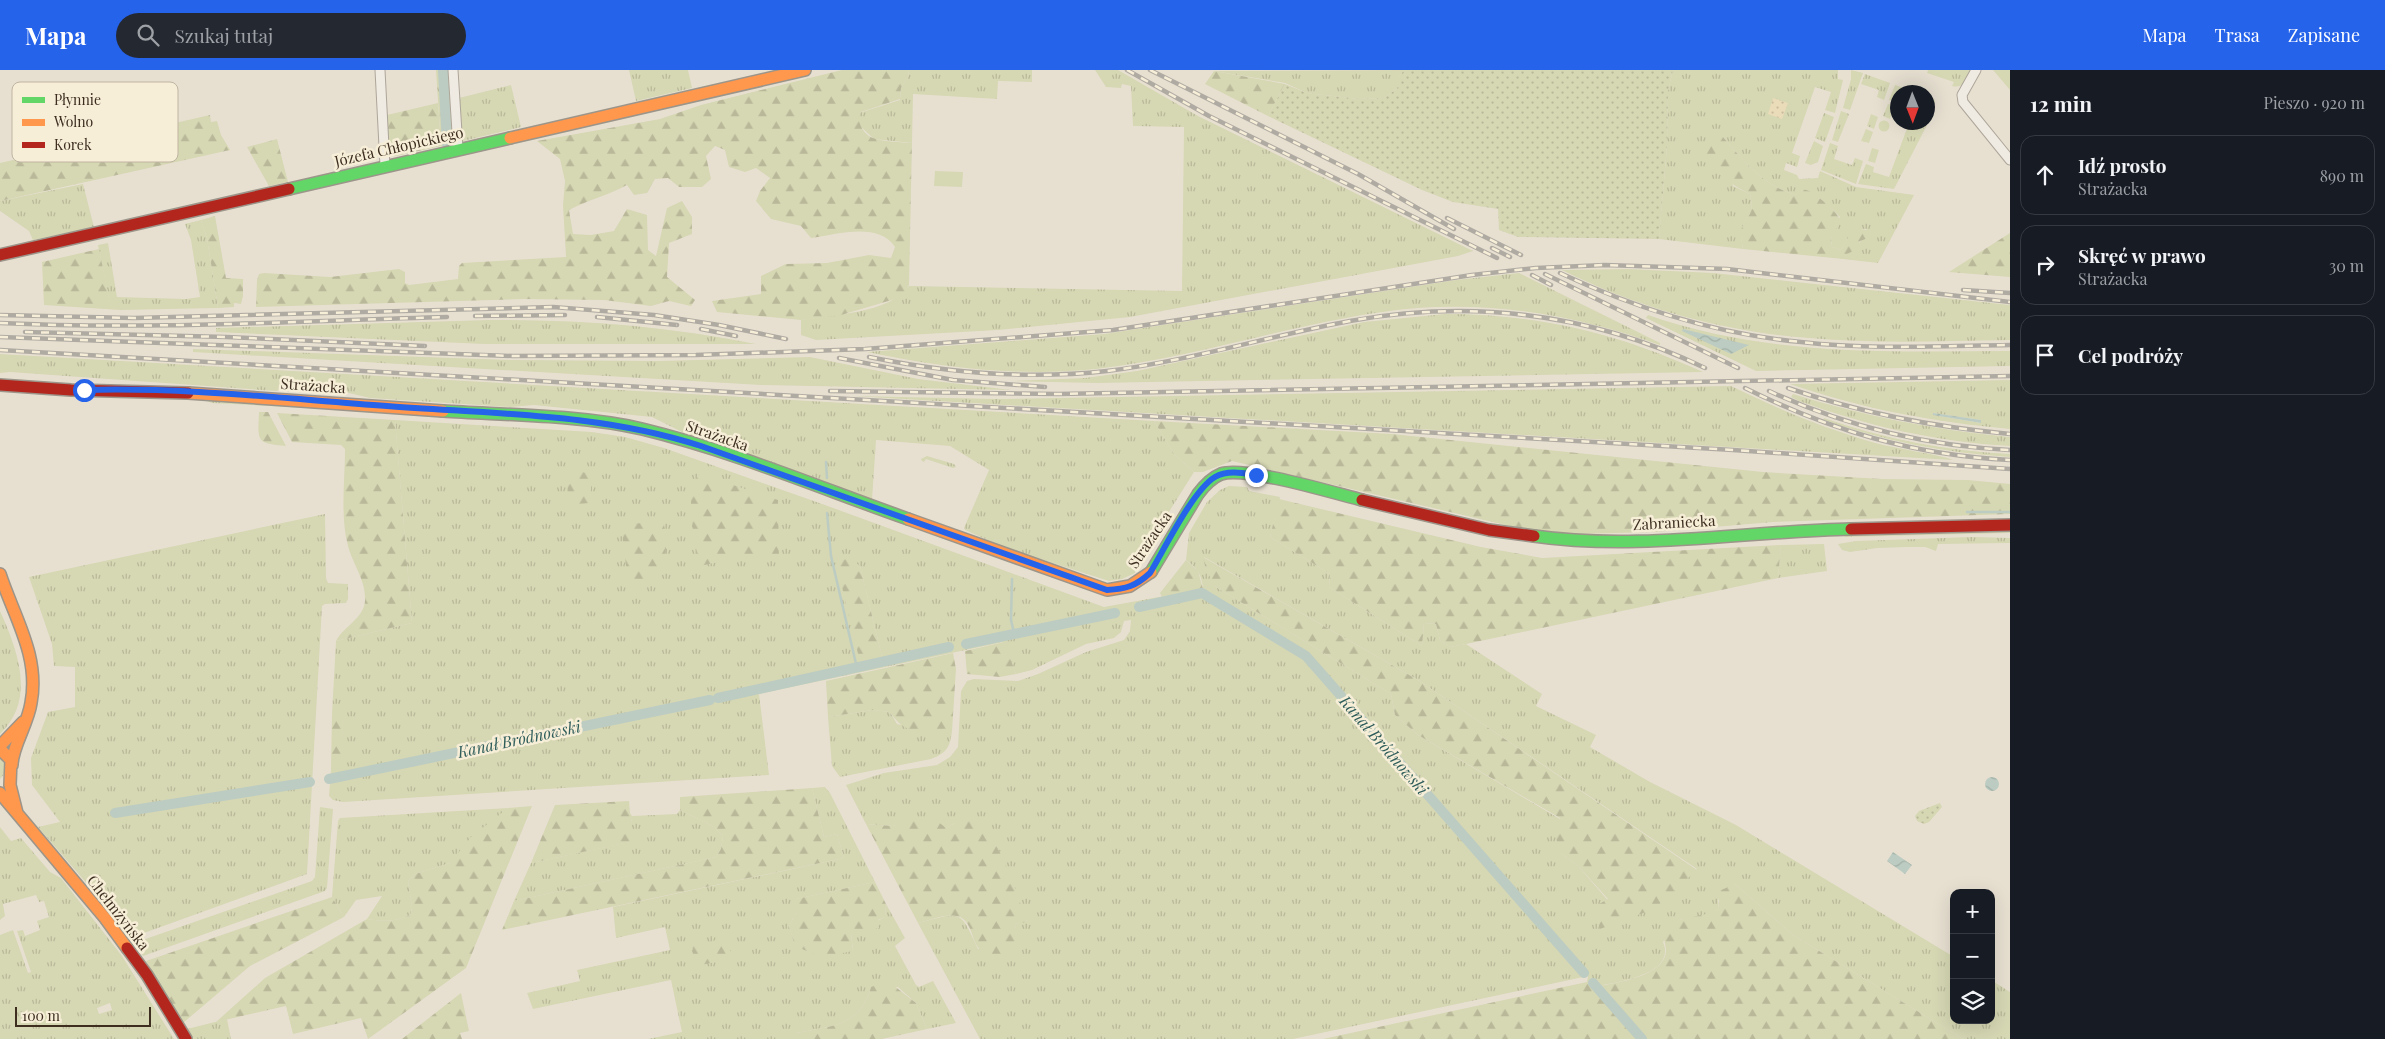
<!DOCTYPE html>
<html lang="pl">
<meta charset="utf-8">
<style>
:root{--surface:#171b24;--page:#242831;--text:#f1f3f6;--muted:#9ea1a6;--line:#363941;--accent:#2563eb}
body{margin:0;font-family:"Playfair Display",serif;background:var(--page);color:var(--text)}
.controls{position:absolute;right:15px;bottom:15px;display:grid;overflow:hidden;border-radius:10px;box-shadow:0 5px 20px #0002}
.controls button{width:45px;height:45px;display:grid;place-items:center;padding:0;border:0;border-bottom:1px solid var(--line);background:var(--surface);color:var(--text);font:25px sans-serif}
.compass{position:absolute;left:1890px;top:15px;width:45px;height:45px;border-radius:50%;background:var(--surface);box-shadow:0 5px 20px #0002;rotate:179deg}
.scale{position:absolute;left:15px;bottom:12px;width:136px;box-sizing:border-box;padding-left:5px;border:2px solid #3d2e20;border-top:0;font-size:14px;line-height:18px;white-space:nowrap;color:#3d2e20;-webkit-text-stroke:4px #f7eed8;paint-order:stroke}
.stop{position:absolute;width:15px;height:15px;margin:-11px;border:4px solid #2563eb;border-radius:50%;background:#fff}
.stop.end{background:#2563eb;border-color:#fff;box-shadow:0 1px 5px #0008}
.list{margin:0;padding:0;list-style:none}
h2{display:flex;justify-content:space-between;align-items:center;height:65px;margin:0;padding:0 20px;font-size:21px}
h2 small{font-size:16px;font-weight:400;color:var(--muted)}
.list li{display:grid;grid-template-columns:32px 1fr auto;gap:15px;align-items:center;box-sizing:border-box;height:80px;margin:0 10px 10px;padding:0 10px;border:1px solid var(--line);border-radius:15px}
.list b{display:block;font-size:19px;white-space:nowrap}
.list p{margin:0;font-size:16px;white-space:nowrap;color:var(--muted)}
.list em{font-size:16px;font-style:normal;color:var(--muted)}
.icon{flex:none;width:28px;height:28px;fill:none;stroke:currentColor;stroke-width:2;stroke-linecap:round;stroke-linejoin:round}
.map{position:relative;flex:none;width:2010px;height:969px;overflow:hidden}
header{display:flex;align-items:center;gap:30px;box-sizing:border-box;height:70px;padding:0 25px;background:var(--accent);color:#fff}
header strong{font-size:24px}
nav{display:flex;gap:28px;margin-inline-start:auto;font-size:18px}
.search{width:350px;height:45px;background:var(--page);display:flex;align-items:center;gap:12px;box-sizing:border-box;padding:0 18px;border-radius:28px;color:var(--muted);font-size:19px}
main{display:flex}
aside{flex:1;background:var(--surface)}
.map>svg:first-child{display:block}
.grass{fill:url(#grass-tufts);fill-rule:evenodd}
.forest{fill:url(#forest-firs)}
.sand{fill:url(#sand-dots)}
.garden{fill:url(#garden-dots)}
.pitch{fill:#d6d7b3}
.water{fill:url(#water-waves)}
.lines{fill:none;stroke-linecap:round;stroke-linejoin:round}
.stream{stroke:#bcccc2;stroke-width:2.5}
.canal{stroke:#bcccc2;stroke-width:10}
.street-casing{stroke:#ada599;stroke-width:11}
.fast-casing{stroke:#9c958a;stroke-width:14}
.slow-casing{stroke:#9c958a;stroke-width:14}
.jam-casing{stroke:#9c958a;stroke-width:14}
.street{stroke:#efebe3;stroke-width:9}
.fast{stroke:#63d668;stroke-width:11}
.slow{stroke:#ff974d;stroke-width:11}
.jam{stroke:#b3261e;stroke-width:11}
.rail-casing{stroke:#afaaa2;stroke-width:4.5}
.rail{stroke:#f7eed8;stroke-width:2.5;stroke-dasharray:8;stroke-linecap:butt}
.route{stroke:#2563eb;stroke-width:6}
.labels{text-anchor:middle;stroke-width:5;stroke-linejoin:round;paint-order:stroke}
.street-label{font-size:15px;fill:#3d2e20;stroke:#f7eed8}
.water-label{font-size:16px;font-style:italic;fill:#2f5d5a;stroke:#f7eed8}
.key{fill:#f7eed8;stroke:#bfb4a1;stroke-width:1}
.key-label{font-size:14px;fill:#3d2e20}
</style>
<header>
<strong>Mapa</strong>
<div class="search"><svg class="icon" aria-label="search" viewBox="0 0 24 24"><circle cx="10" cy="10" r="6"/><path d="M15 15l6 6"/></svg>Szukaj tutaj</div>
<nav><a>Mapa</a><a>Trasa</a><a>Zapisane</a></nav>
</header>
<main>
<div class="map">
<svg width="2010" height="969" viewBox="0 0 2010 969">
<defs>
<pattern id="grass-tufts" width="24" height="20" patternUnits="userSpaceOnUse" patternTransform="scale(1.25)"><rect width="24" height="20" fill="#d6d7b3"/><path d="M3 7l-1-3M5 7V3M7 7l1-3M15 17l-1-3M17 17v-4M19 17l1-3" fill="none" stroke="#b9b99a"/></pattern>
<pattern id="forest-firs" width="22" height="20" patternUnits="userSpaceOnUse" patternTransform="scale(1.25)"><rect width="22" height="20" fill="#d6d7b3"/><path d="M5 1l3.5 6h-7zM16 11l3.5 6h-7z" fill="#b9b99a"/></pattern>
<pattern id="sand-dots" width="8" height="8" patternUnits="userSpaceOnUse" patternTransform="scale(1.25)"><rect width="8" height="8" fill="#eadcb9"/><path d="M2 2h.1M6 6h.1" fill="none" stroke="#cabd9f" stroke-width="1.8" stroke-linecap="round"/></pattern>
<pattern id="garden-dots" width="8" height="8" patternUnits="userSpaceOnUse" patternTransform="scale(1.25)"><rect width="8" height="8" fill="#d6d7b3"/><path d="M2 2h.1M6 6h.1" fill="none" stroke="#b9b99a" stroke-width="1.8" stroke-linecap="round"/></pattern>
<pattern id="water-waves" width="16" height="10" patternUnits="userSpaceOnUse" patternTransform="scale(1.25)"><rect width="16" height="10" fill="#bcccc2"/><path d="M0 5q4-4 8 0t8 0" fill="none" stroke="#a2b0a6"/></pattern>
</defs>
<rect width="100%" height="100%" fill="#e7e0d1"/>
<path class="grass" d="M436 0H450L455 74 441 76Z
M629 0H688L692 18 636 31Z
M908 0H1032V12L998 11 997 29 913 24 912 73 874 69 859 55V43L900 30 901 18 909 5Z
M1095 0H1118L1198 46 1473 181 1458 186 1130 247 998 260 816 270 801 265V250C833 244 889 244 909 216L1182 221 1184 57 1133 56 1131 16 1122 14 1121 18 1106 17Z
M1404 0 1399 7V17L1384 28 1359 29 1307 23 1285 13 1214 1Z
M1673 0H1838V9L1843 10 1835 43 1825 40 1831 22 1815 17 1792 83 1800 86 1797 97 1786 93 1784 100 1797 105 1799 109 1818 108 1820 101 1856 117 1914 125 1878 193 1843 189V186C1858 178 1859 175 1867 159 1851 160 1848 168 1841 180L1832 177 1831 168 1840 147 1821 129 1802 120 1796 125C1764 117 1743 90 1723 67L1733 116 1750 124C1756 148 1743 146 1742 162 1741 168 1742 174 1743 179L1659 169 1667 76 1668 21Z
M1851 0 1863 3 1850 40 1843 38 1851 9Z
M1928 0H1972C1967 9 1964 19 1952 16L1954 12 1927 3Z
M1993 0H2010V20Z
M1865 4 1890 13 1884 30 1877 27 1879 20 1861 14Z
M511 15 521 57 463 71 459 28Z
M1895 15 1917 22H1898L1897 33 1889 30Z
M1928 26 1935 30V32L1926 57 1894 119 1858 114 1866 94 1874 97 1873 102 1889 107 1909 53 1928 52Z
M1888 34 1895 36 1890 49 1883 46Z
M1841 41 1849 44 1838 72 1832 70Z
M1824 43 1834 47 1825 72 1815 68Z
M1871 44 1878 47 1874 59 1867 56Z
M1878.5 56a5.5 5.5 0 1 1 11 0a5.5 5.5 0 1 1-11 0Z
M1866 59 1873 62 1869 73 1861 71Z
M1814 71 1823 76 1818 92 1811 95 1805 93Z
M1830 73 1838 76 1834 89 1852 95 1855 88 1863 91 1856 114 1821 100Z
M1872 78 1879 80 1875 93 1868 91Z
M83 114 94 157 33 170 29 161 0 141V131Z
M201 150 207 168 218 238 120 240 110 234 98 175 108 173 117 227 186 229 200 227 191 170 185 154Z
M1628 199 1713 203 2010 235V270C1943 271 1876 274 1809 268 1724 262 1638 238 1562 200Z
M1519 203 1660 273V275C1581 247 1501 232 1418 238 1309 247 1205 287 1096 299 1018 307 944 298 867 282L1104 264 1456 210Z
M1445 244C1539 244 1618 263 1703 302L1097 313 1010 311 1085 308 1137 301 1364 252Z
M1648 245C1765 286 1887 282 2010 281V296L1756 301 1646 248Z
M489 250C579 249 667 256 756 274H484L216 262V258Z
M193 279 511 290 659 291 810 287 918 309 1011 320 761 315 193 282Z
M0 284 1154 351 1174 384 1194 402 1135 496V503L1122 509 1109 511 1003 477 965 460 964 458 989 400 950 376 876 370 872 430 684 363 652 347 534 335 510 337 370 328 319 316 296 314 276 321 10 302 0 303Z
M2010 310V359C1934 352 1862 339 1790 314ZM1933 343 1981 350V353L1933 345Z
M1731 316C1776 338 1823 358 1872 372 1886 377 1948 386 1953 390L852 326 997 329Z
M1793 324C1864 346 1935 360 2010 367V376C1936 372 1868 356 1799 331L1791 327Z
M204 330 427 344 212 333Z
M1824 348C1884 369 1946 381 2010 384V387C1945 383 1885 371 1823 350Z
M395 350 592 362 625 367 664 378 825 435 1104 537 1203 519C1202 505 1197 498 1186 490L1189 463 1207 432 1220 420 1229 416 1247 417 1249 421 1280 427 1270 467 1330 504 1329 517 1422 576 1424 553 1436 554 1440 570 1450 577 1466 574 1542 624 1536 636 1596 665 1590 677 1650 712 1736 755 1954 887V950H1991V910L2010 922V969H1963L1793 865 1735 814 1718 830 1719 839 1710 844 1679 850 1663 872C1677 904 1619 912 1598 916L1645 969H1637L1587 912 1588 906 1293 969H980L918 853C962 842 959 838 978 879L1018 877 1015 854 1027 851 955 753 946 758 912 753 893 756 866 754 846 715 884 703 937 695 950 687 958 677 961 621 967 611 974 609 1018 611 1038 604 1086 582 1124 570 1130 561 1131 550 1124 551 1121 562 1114 568 1086 574 1032 600 1016 604 1003 572 759 624 769 705 343 732 333 730 329 726 331 700H341L343 644H332L336 571 412 553ZM1204 487 1418 610 1697 799 1624 849 1579 797 1561 783 1560 749 1418 665 1395 645 1391 624 1216 517ZM860 496 882 587 860 592Z
M927 386 954 394 956 397 953 398 926 389 924 392 922 391 921 389Z
M325 444 326 508 328 513 348 514V529L346 533 325 534 322 536 307 804 133 867 38 757 60 752 32 715 31 688 48 642 75 637V597L54 596 52 574 29 507Z
M2010 460V463L1843 467 1851 464Z
M1972 467 2010 468V473L1938 474 1936 481 1925 477H1908L1877 478 1850 482 1842 480 1838 474 1856 471Z
M1824 474 1827 501 1778 508 1781 475Z
M0 541C17 579 37 629 0 664Z
M873 640 890 642 897 654 931 661H952C950 677 947 683 931 689L840 707 832 696 828 647Z
M0 685 5 689 6 702 0 709Z
M825 717 830 723 875 812 796 829V843L789 856 795 875 853 880 851 864 885 847 886 834 905 868 895 876 916 915 919 917 933 911 956 953 927 959 916 933 898 917H871C860 957 831 956 796 963V969H648L682 962 671 910 533 939 527 923 580 911 577 900 670 880 665 857 616 868 613 837 844 788 837 764 824 767 812 718Z
M320 737 333 739 327 818 325 821 143 886 134 873 312 811 315 807Z
M508 738 450 793 415 804 408 811 412 837 411 844C396 852 384 852 367 849L382 826 356 830 344 847 332 827 338 751 340 748Z
M680 740C698 750 709 750 723 766L721 779 716 787 514 831 531 793 629 772 632 746 677 744Z
M0 757 11 771 21 768 50 802 61 808 122 886 174 969H0V865L13 860 28 903 31 902 17 861 23 860 25 866 40 860 37 851 49 847 44 831 39 832 36 825 3 834 5 846 0 850ZM110 933 112 940 99 944 97 938Z
M227 949 231 969H192L187 959Z"/>
<path class="forest" d="M842 0H908L909 5 901 18 900 29 861 42C855 52 865 67 876 69 887 72 900 72 912 73L909 215 902 227 841 245 801 250 717 242 712 231 761 224V206L786 194 827 193 869 185 891 188 895 177C878 151 836 165 811 168L801 156 771 149 756 131 760 121 770 108 756 98 745 102 729 97 725 80 715 76 706 86 711 109 702 117H679L668 108 655 109 647 123 634 125 627 115C609 125 588 130 569 140L573 164 591 165 614 161 627 139 647 145 648 180 656 186 667 138 682 131 692 147V164L669 173 667 207 695 230 691 236 669 231 651 236 604 230 523 229 256 237 257 210 259 204 264 203 330 207 399 199 405 202V213L409 215 458 209 459 196 462 193 566 187 563 135 565 111 560 89 537 71 660 49 701 35Z
M1214 1 1285 14 1268 46 1205 14Z
M438 33 441 76 396 86 389 84 387 45Z
M210 45 211 52 217 51 221 65 230 80 0 131V93Z
M1710 66 1723 67C1743 90 1764 117 1796 125 1799 122 1802 119 1806 120 1814 121 1839 144 1841 151L1831 168 1832 177 1841 180C1849 166 1851 158 1869 160L1868 168 1860 171 1857 179 1845 185 1843 189 1743 179C1742 174 1741 168 1741 162 1743 146 1756 148 1750 124 1728 113 1713 101 1702 79Z
M277 69 288 112 269 116 247 77Z
M215 146 226 208 243 209V226L241 234 234 233V237L218 238 207 168 201 150Z
M2010 163V207L1949 202Z
M99 179 110 233 120 240 44 235 42 192Z
M259 342H268L286 376C255 374 258 370 259 342Z
M277 343 395 350 412 553 336 571C343 557 364 548 365 531 366 510 353 495 348 476 340 446 345 410 345 379L341 375 292 372Z
M1154 351 1392 364 1763 402 1882 409 1968 410 2010 414V444L1773 452 1655 462 1576 464 1514 457 1232 391 1203 402H1194L1174 384Z
M567 401 592 403 590 433 568 435Z
M700 404 778 430 779 489H734L699 496C696 472 682 423 700 404Z
M1279 429 1481 477 1542 488 1781 475 1778 508 1466 574 1450 577 1440 570 1436 554 1424 553 1422 576 1329 517 1330 504 1270 467Z
M663 451C668 469 667 488 660 505L639 512 628 511 621 455Z
M1203 487 1418 610 1697 800 1654 839 1600 859 1594 837 1608 829 1579 797 1561 783 1553 760 1560 748 1418 665 1395 645 1391 624 1216 517 1206 500Z
M850 488 860 496 882 587 860 592 836 492Z
M1186 490 1198 501 1203 519 1162 527 1160 523Z
M1004 572 1016 604 1000 607 967 604 965 581Z
M953 583 956 599 952 661C925 662 906 667 890 642L873 640 828 647 826 611Z
M332 644H343L342 700H331Z
M812 718 824 767 837 764 844 788 502 860 514 831 716 787 721 779 723 766C709 750 698 750 680 740V727Z
M629 731 630 743 632 746 630 772 531 793 555 735Z
M532 736 466 898 368 969 361 948 293 964 286 936 216 952 265 908 367 849C384 852 396 852 411 844L412 837 408 811 415 804 450 793 471 767 508 738Z
M932 747 946 758 955 753 978 750C1004 778 1014 817 1027 852L1015 854 1019 877C1014 883 1006 886 998 886 967 886 978 856 960 847 949 842 930 850 918 853L866 754 893 756Z
M875 812 886 834 885 847 878 850 879 858 851 864 853 881 821 887 795 876 789 856 796 843V829Z
M1735 814 1793 865 1963 969H1645L1598 916C1616 913 1665 906 1666 881 1666 872 1660 866 1669 856 1678 846 1706 847 1719 839V821Z
M332 827 344 847 250 896 183 953 146 891Z
M727 868 732 889 695 896 692 875Z
M888 911 916 933 927 959 882 969H796V963C831 956 860 957 871 917Z
M1587 912 1637 969H1323Z
M461 923 469 961 460 963 462 969H402Z"/>
<path class="sand" d="M1773 28 1788 33 1782 49 1768 44Z"/>
<path class="garden" d="M1404 0H1673L1668 21 1667 76 1659 169 1518 167 1499 160 1498 139 1453 132 1422 120 1268 46 1285 14 1307 23 1359 29 1384 28 1399 17V7Z
M1940 733 1942 737 1929 752 1924 754 1917 751 1915 746 1919 741Z"/>
<path class="pitch" d="M935 101 963 102 962 117 934 116Z"/>
<path class="water" d="M1683 259 1749 275 1731 284 1682 261Z
M1933 343 1981 350V353L1933 345Z
M1985 714a7 7 0 1 1 14 0a7 7 0 1 1-14 0Z
M1893 782 1912 795 1905 804 1887 791Z"/>
<g class="lines">
<path class="stream" d="M826 392 827 408
M1967 442H2010
M827 443 831 486 857 598
M1012 509 1011 550 1014 563"/>
<path class="canal" d="M443 0 447 74
M1139 537 1202 523 1306 586 1584 903
M966 574 1115 543
M718 628 949 577
M329 709 710 630
M115 743 310 712
M1593 913 1642 969"/>
<defs>
<path id="street" d="M380 0 385 96
M453 0 458 78
M1976 0 1962 25 1963 32 2010 90"/>
<path id="fast" d="M289 119 510 68
M443 341C506 345 581 345 642 359 733 381 820 418 908 449
M1534 466C1637 481 1747 461 1851 459
M1151 502 1198 424C1204 416 1211 408 1221 404 1245 396 1334 423 1362 430"/>
<path id="slow" d="M510 68 805 0
M188 323 443 341
M908 449 1107 520 1130 516 1151 502
M0 504C14 547 40 586 31 633 28 654 12 677 12 695
M0 676 23 652
M0 679 11 690 10 715 17 743
M0 723 105 848 127 878"/>
<path id="jam" d="M0 185 289 119
M0 315 71 320 188 323
M1362 430 1489 460 1534 466
M1851 459 2010 455
M127 878 147 905 186 969"/>
</defs>
<use href="#street" class="street-casing"/>
<use href="#fast" class="fast-casing"/>
<use href="#slow" class="slow-casing"/>
<use href="#jam" class="jam-casing"/>
<use href="#street" class="street"/>
<use href="#fast" class="fast"/>
<use href="#slow" class="slow"/>
<use href="#jam" class="jam"/>
<defs>
<path id="rail" d="M1127 0 1209 46 1497 188
M1150 0 1358 104 1454 159
M1447 148 1521 185
M1492 178 1510 187
M1560 203C1637 239 1716 264 1801 272 1870 280 1940 276 2010 275
M1545 204 1738 298
M1532 205 1551 215
M1963 220 2010 223
M0 245 134 248 553 237 654 245 719 255 786 269
M475 246 565 245
M597 247 677 255
M0 253C149 260 298 251 447 247
M701 259 736 266
M25 262 226 267 425 276
M0 267 513 286 696 285 865 279 1113 260 1472 205 1536 198 1605 195 1727 199 2010 232
M0 280 1733 380 2010 399
M869 287C948 303 1026 310 1107 301 1189 291 1269 266 1350 251 1473 229 1593 244 1705 298
M839 288 953 310 1045 317
M1745 318C1832 361 1913 385 2010 390
M1788 318C1861 343 1934 357 2010 364
M830 321 1058 324 2010 306
M1769 321C1845 356 1926 376 2010 380"/>
</defs>
<use href="#rail" class="rail-casing"/>
<use href="#rail" class="rail"/>
</g>
<g class="lines">
<path class="route" d="M84 320C185 317 287 329 387 336 492 344 600 343 701 376L1107 520C1126 519 1136 516 1150 503 1164 480 1193 420 1215 407 1227 400 1243 403 1256 405"/>
</g>
<g class="labels">
<g class="street-label">
<text transform="translate(399 77) rotate(-13)" y="5">Józefa Chłopickiego</text>
<text transform="translate(313 316) rotate(4)" y="5">Strażacka</text>
<text transform="translate(717 366) rotate(19)" y="5">Strażacka</text>
<text transform="translate(1674 453) rotate(-3)" y="5">Zabraniecka</text>
<text transform="translate(1150 470) rotate(-56)" y="5">Strażacka</text>
<text transform="translate(118 843) rotate(52)" y="5">Chełmżyńska</text>
</g>
<g class="water-label">
<text transform="translate(519 669) rotate(-12)" y="6">Kanał Bródnowski</text>
<text transform="translate(1384 675) rotate(49)" y="6">Kanał Bródnowski</text>
</g>
</g>
<rect x="12" y="12" width="166" height="80" rx="8" class="key"/>
<rect x="22" y="27" width="23" height="6" fill="#63d668"/>
<rect x="22" y="49" width="23" height="7" fill="#ff974d"/>
<rect x="22" y="72" width="23" height="6" fill="#b3261e"/>
<g class="key-label">
<text x="54" y="35">Płynnie</text>
<text x="54" y="57">Wolno</text>
<text x="54" y="80">Korek</text>
</g>
</svg>
<div class="controls">
<button>+</button>
<button>−</button>
<button><svg class="icon" aria-label="layers" viewBox="0 0 24 24"><path d="M12 4l9 5-9 5-9-5zM3 14l9 5 9-5"/></svg></button>
</div>
<svg class="compass" viewBox="-18 -18 36 36"><path d="M0-13l5 13h-10z" fill="#e53935"/><path d="M0 13l5-13h-10z" fill="#9ea1a6"/></svg>
<div class="scale">100 m</div>
<div class="stop" style="left:84px;top:320px"></div>
<div class="stop end" style="left:1256px;top:405px"></div>
</div>
<aside>
<h2>12 min<small>Pieszo · 920 m</small></h2>
<ul class="list">
<li><svg class="icon" aria-label="ahead" viewBox="0 0 24 24"><path d="M12 20V5M6 11l6-6 6 6"/></svg><div><b>Idź prosto</b><p>Strażacka</p></div><em>890 m</em></li>
<li><svg class="icon" aria-label="right" viewBox="0 0 24 24"><path d="M7 20v-9h11M14 6l5 5-5 5"/></svg><div><b>Skręć w prawo</b><p>Strażacka</p></div><em>30 m</em></li>
<li><svg class="icon" aria-label="arrive" viewBox="0 0 24 24"><path d="M6 21V4h12l-3 4 3 4H6"/></svg><div><b>Cel podróży</b></div></li>
</ul>
</aside>
</main>
